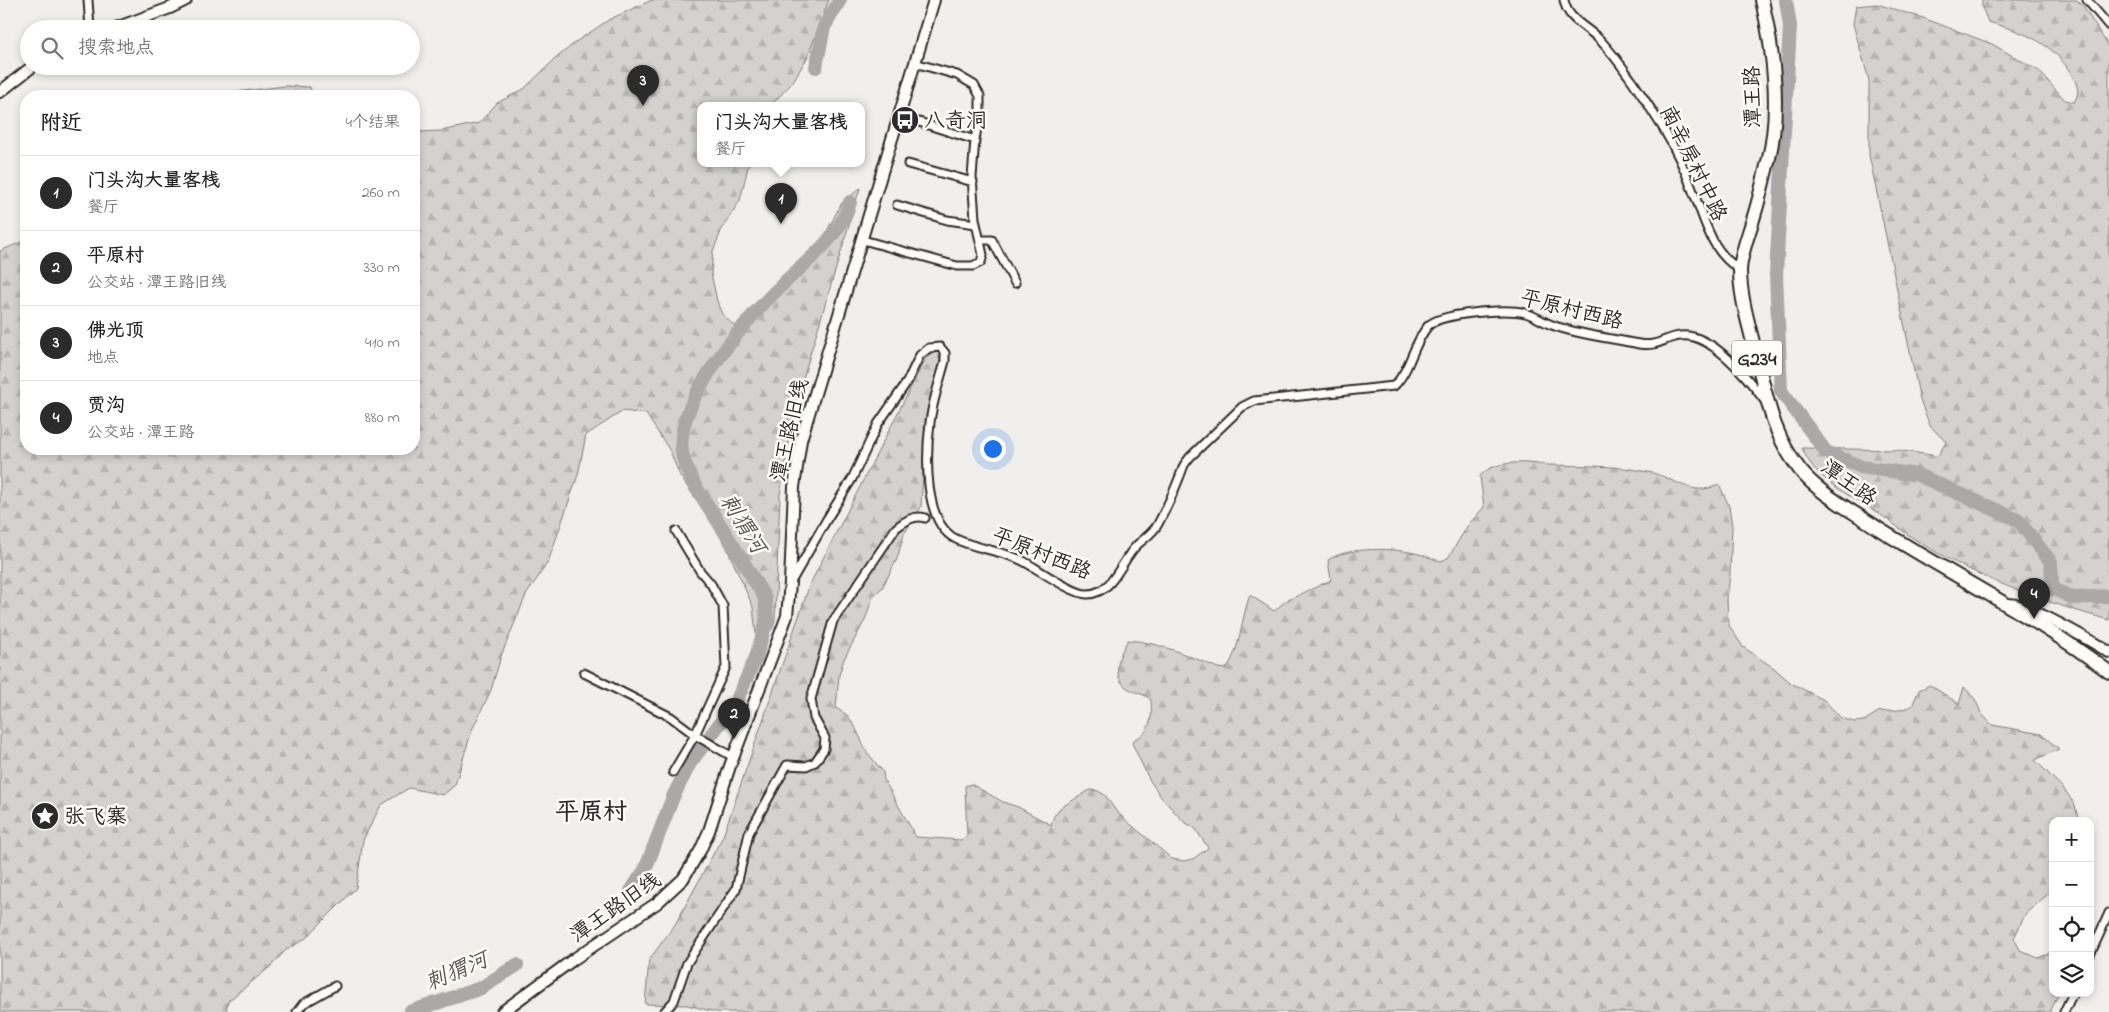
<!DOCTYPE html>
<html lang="zh">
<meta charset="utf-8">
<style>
:root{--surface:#fff;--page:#f2f2f2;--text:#222;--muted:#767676;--line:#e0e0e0;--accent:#2b2b2b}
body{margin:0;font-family:"Indie Flower","LXGW WenKai TC",sans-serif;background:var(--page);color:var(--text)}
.controls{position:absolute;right:15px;bottom:15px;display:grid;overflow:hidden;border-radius:10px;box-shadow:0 2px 8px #0003}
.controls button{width:45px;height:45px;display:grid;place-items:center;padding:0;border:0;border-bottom:1px solid var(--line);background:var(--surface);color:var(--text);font:25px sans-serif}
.you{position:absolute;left:992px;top:448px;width:18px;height:18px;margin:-12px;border:4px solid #fff;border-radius:50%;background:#1a73e8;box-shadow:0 0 0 8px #1a73e833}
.badge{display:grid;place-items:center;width:32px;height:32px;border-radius:50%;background:var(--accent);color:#fff;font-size:16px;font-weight:700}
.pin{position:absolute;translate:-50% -41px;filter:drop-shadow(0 1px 2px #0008)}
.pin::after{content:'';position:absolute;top:26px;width:18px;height:15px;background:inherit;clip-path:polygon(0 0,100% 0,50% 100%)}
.popup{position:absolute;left:697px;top:102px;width:168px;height:65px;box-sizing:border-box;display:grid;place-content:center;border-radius:10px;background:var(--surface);filter:drop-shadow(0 1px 4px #0005);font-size:16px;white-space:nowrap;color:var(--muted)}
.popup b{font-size:19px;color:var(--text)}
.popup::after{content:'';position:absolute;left:50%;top:100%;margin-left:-10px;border:10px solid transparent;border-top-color:var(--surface)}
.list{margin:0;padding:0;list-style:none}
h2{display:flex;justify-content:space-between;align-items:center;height:65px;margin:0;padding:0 20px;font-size:21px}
h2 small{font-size:16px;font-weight:400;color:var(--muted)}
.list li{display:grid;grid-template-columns:32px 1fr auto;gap:15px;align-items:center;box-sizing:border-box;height:75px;padding:0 20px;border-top:1px solid var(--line)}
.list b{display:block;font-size:19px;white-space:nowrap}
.list p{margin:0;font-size:16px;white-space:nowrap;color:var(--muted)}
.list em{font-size:16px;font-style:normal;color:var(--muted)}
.icon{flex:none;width:28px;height:28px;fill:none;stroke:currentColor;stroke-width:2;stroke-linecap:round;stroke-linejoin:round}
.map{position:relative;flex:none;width:2109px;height:1012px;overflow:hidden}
.search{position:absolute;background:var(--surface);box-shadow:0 2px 8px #0003;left:20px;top:20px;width:400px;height:55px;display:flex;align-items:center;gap:12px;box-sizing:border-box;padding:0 18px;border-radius:28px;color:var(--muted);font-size:19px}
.panel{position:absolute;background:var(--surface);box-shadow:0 2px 8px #0003;left:20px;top:90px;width:400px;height:365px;border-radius:20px}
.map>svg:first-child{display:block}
.forest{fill:url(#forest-firs);stroke:#7f7e7d}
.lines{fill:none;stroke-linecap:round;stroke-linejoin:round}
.river{stroke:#aaa9a7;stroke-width:14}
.street-casing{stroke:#2b2b2b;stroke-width:11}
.secondary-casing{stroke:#2b2b2b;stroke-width:14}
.highway-casing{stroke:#2b2b2b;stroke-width:16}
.street{stroke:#fdfcf7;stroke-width:7}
.secondary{stroke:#fdfcf7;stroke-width:10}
.highway{stroke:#fdfcf7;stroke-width:12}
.labels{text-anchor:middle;stroke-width:5;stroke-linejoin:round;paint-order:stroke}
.shield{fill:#fdfcf7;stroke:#6a6a68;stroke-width:1}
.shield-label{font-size:20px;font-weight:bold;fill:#2b2b2b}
.street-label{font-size:21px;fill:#2b2b2b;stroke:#fdfcf7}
.poi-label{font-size:21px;fill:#2b2b2b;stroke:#fdfcf7;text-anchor:start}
.water-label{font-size:22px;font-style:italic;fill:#575756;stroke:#fdfcf7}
.quarter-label{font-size:24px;font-weight:bold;fill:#2b2b2b;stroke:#fdfcf7}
</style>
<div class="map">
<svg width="2109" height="1012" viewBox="0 0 2109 1012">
<defs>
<pattern id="forest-firs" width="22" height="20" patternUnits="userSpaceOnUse" patternTransform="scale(1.25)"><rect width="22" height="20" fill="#d3d2cf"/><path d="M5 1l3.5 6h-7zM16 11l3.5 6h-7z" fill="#b5b4b2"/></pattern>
</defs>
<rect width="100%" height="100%" fill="#f0efeb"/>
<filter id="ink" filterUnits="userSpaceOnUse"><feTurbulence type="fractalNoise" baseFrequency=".02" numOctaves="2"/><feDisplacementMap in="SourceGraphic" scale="10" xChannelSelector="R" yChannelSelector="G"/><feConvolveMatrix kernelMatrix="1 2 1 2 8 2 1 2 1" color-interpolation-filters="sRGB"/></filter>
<g filter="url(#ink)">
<path class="forest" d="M652 0H829L807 58 792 83 771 105H701V163H749L740 200 722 229 713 251 711 273 717 301 722 314 744 335 764 307 790 284 809 260 826 233 841 204 860 188 795 405 780 495 775 620 773 628 766 636 756 634 753 607 723 539 680 476 670 451 646 414 623 411 586 435 578 475 548 562 526 595 501 656 491 690 472 730 455 785 443 795 409 788 381 805 363 840 356 888 306 938 286 950 270 967 228 1001 226 1012H0V251L26 240V449H414V132L441 131 479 123 497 103 524 89 554 60 577 41 610 19Z
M1982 0H2077L2083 6 2109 47V620C2043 602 1974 577 1916 540 1903 532 1891 521 1878 513 1850 495 1815 481 1802 448L1896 450 1938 456 1946 442 1930 426 1920 400 1869 155V80L1853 24 1856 6 1877 4 1923 18 1992 44 2039 71 2065 100 2074 102C2080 94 2078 86 2073 77 2055 43 2024 32 1988 22L1982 7Z
M285 86 310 87 313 96H203Z
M938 351 940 360 924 456 921 507 904 534 897 559 882 588 873 596 865 620 844 659 839 675 836 708 847 715 854 725 867 752 883 772 884 780 916 837 961 840 967 836 965 786 971 784 1003 802 1018 807 1051 825 1054 816 1060 808 1090 790 1098 791 1105 795 1116 811 1129 823 1172 859 1184 861 1193 859 1208 848 1195 828 1184 822 1161 797 1149 779 1132 743 1135 739C1152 732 1152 716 1151 700 1144 693 1134 693 1126 687 1111 675 1119 654 1128 640 1159 642 1189 656 1218 668L1226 669C1241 649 1241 618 1250 595L1274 611 1286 601 1331 580 1328 560C1349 546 1395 548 1419 554 1427 556 1434 560 1441 561L1448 558 1468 525 1484 507 1480 476C1489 466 1501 464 1514 463 1526 462 1537 464 1549 465 1582 466 1616 465 1648 472 1675 477 1692 499 1719 484L1729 506 1732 526 1730 574 1727 599 1728 624 1743 647 1774 668 1791 683 1824 700 1841 718 1854 722 1864 721 1878 712 1899 710 1912 706 1919 690 1930 685 1959 704 1964 687 1975 699 1981 713 1992 725 2041 734 2059 749 2035 760 2063 788 2074 803 2079 821H2053V890L2026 913 2014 938 2020 950 2038 958 2053 952V993H2059L2050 1012H716L687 1005 645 1004 649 960 676 923 723 836 810 584 926 358Z"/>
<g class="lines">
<path class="river" d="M1786 0 1790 26 1776 275 1781 391 1826 452 1861 467 1918 475 2018 520 2051 562 2052 588 2073 598 2109 596
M816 67 824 27 840 0
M631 891 645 870 673 797 690 763 736 702 756 657 767 620 765 598C750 573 735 548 719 523 706 502 690 482 683 457 669 405 751 314 787 280 811 258 841 235 850 202
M410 1012 481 988 517 965"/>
<defs>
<path id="street" d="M88 0 90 29
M1564 0C1567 20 1588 27 1601 41 1624 66 1645 100 1663 128 1675 148 1686 172 1694 194 1707 225 1710 250 1740 270
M2087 0 2109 26
M919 122 975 140
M908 164 973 182
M897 205 947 220 976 224
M863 240 957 266H973L981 262 983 255 975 219 972 177 975 140 980 111V96L974 85 957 75 915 63
M980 240H992L1015 283
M791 582 827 519 852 479 878 424 907 382 920 355 929 348 940 347 945 353V361C940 381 932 402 930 423 926 454 923 523 956 539 976 549 1000 550 1021 560 1036 567 1073 595 1088 594 1114 593 1121 560 1137 545 1145 538 1153 533 1158 524 1168 505 1177 485 1184 465L1190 457 1242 407 1254 401 1394 386C1411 369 1413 343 1428 326 1440 313 1507 308 1525 313 1534 315 1543 322 1552 325 1579 335 1611 338 1639 344 1659 347 1663 338 1680 336 1711 332 1748 378 1764 400
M584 673 671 717 695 735 733 757
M673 772 695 735 726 667 723 606 711 584 700 571 676 531
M2090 955 2109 913
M297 1012 303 1004 335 986
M664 1012 674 1001 687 963 736 889 749 833 787 765 806 766 815 762 824 749 825 738 814 718 811 699 833 621 896 528C904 522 914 514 925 518
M2064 1012 2073 993"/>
<path id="secondary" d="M113 29 170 8 186 0
M0 92 33 66
M2007 604C2025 602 2091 641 2109 652
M502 1012 574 959 657 903 683 879 700 851 709 831 730 766 787 616 790 583 794 487 801 440 934 0"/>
<path id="highway" d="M1762 0C1773 50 1781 107 1769 158 1764 177 1760 197 1754 216 1749 234 1741 252 1740 270 1740 298 1750 328 1756 355 1767 398 1772 434 1800 470 1820 495 1853 511 1879 529 1955 577 2038 618 2109 672"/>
</defs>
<use href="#street" class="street-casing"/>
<use href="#secondary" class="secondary-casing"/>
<use href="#highway" class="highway-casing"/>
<use href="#street" class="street"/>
<use href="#secondary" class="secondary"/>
<use href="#highway" class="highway"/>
</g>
</g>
<defs>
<symbol id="bus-disc" viewBox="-11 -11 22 22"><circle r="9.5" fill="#2b2b2b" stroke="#fdfcf7"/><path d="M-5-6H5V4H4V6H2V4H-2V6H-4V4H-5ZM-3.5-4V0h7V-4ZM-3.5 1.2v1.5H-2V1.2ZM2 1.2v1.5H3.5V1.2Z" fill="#fff"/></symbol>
<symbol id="sight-disc" viewBox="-11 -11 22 22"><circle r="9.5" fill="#2b2b2b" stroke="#fdfcf7"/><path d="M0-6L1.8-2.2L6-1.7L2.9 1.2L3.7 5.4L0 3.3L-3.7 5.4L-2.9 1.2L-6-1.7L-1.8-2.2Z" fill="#fff"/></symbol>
</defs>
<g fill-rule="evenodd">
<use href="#bus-disc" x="889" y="104" width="32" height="32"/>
<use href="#sight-disc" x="29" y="800" width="32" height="32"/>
</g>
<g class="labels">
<rect class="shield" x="1732" y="340.5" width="50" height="35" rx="4"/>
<g class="shield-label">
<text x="1757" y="365">G234</text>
</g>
<g class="street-label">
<text transform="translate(1752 97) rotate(-91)" y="7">潭王路</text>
<text transform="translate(1694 163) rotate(64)" y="7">南辛房村中路</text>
<text transform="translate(1572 309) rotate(14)" y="7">平原村西路</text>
<text transform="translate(789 430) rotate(-77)" y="7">潭王路旧线</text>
<text transform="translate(1849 482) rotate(36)" y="7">潭王路</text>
<text transform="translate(1042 553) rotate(22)" y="7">平原村西路</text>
<text transform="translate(615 907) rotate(-35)" y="7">潭王路旧线</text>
</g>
<g class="poi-label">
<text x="924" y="127">八奇洞</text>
<text x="64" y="823">张飞寨</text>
</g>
<g class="water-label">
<text transform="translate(744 523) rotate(58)" y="8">刺猬河</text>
<text transform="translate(456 970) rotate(-23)" y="8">刺猬河</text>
</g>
<g class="quarter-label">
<text x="591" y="819">平原村</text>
</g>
</g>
</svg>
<div class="controls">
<button>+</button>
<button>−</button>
<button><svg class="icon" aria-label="locate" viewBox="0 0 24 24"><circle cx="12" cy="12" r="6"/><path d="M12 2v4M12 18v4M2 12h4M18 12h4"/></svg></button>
<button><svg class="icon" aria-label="layers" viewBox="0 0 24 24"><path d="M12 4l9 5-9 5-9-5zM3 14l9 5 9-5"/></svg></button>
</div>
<div class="you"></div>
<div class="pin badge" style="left:781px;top:224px">1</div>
<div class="popup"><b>门头沟大量客栈</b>餐厅</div>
<div class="pin badge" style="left:734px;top:739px">2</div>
<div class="pin badge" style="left:643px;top:106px">3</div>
<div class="pin badge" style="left:2034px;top:619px">4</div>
<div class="search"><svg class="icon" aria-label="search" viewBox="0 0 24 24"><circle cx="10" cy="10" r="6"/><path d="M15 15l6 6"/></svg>搜索地点</div>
<section class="panel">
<h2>附近<small>4个结果</small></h2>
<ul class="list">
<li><span class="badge">1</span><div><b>门头沟大量客栈</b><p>餐厅</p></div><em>260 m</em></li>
<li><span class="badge">2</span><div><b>平原村</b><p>公交站 · 潭王路旧线</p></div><em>330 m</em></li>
<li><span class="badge">3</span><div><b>佛光顶</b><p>地点</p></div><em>410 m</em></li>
<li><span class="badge">4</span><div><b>贾沟</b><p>公交站 · 潭王路</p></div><em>880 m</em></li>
</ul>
</section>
</div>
